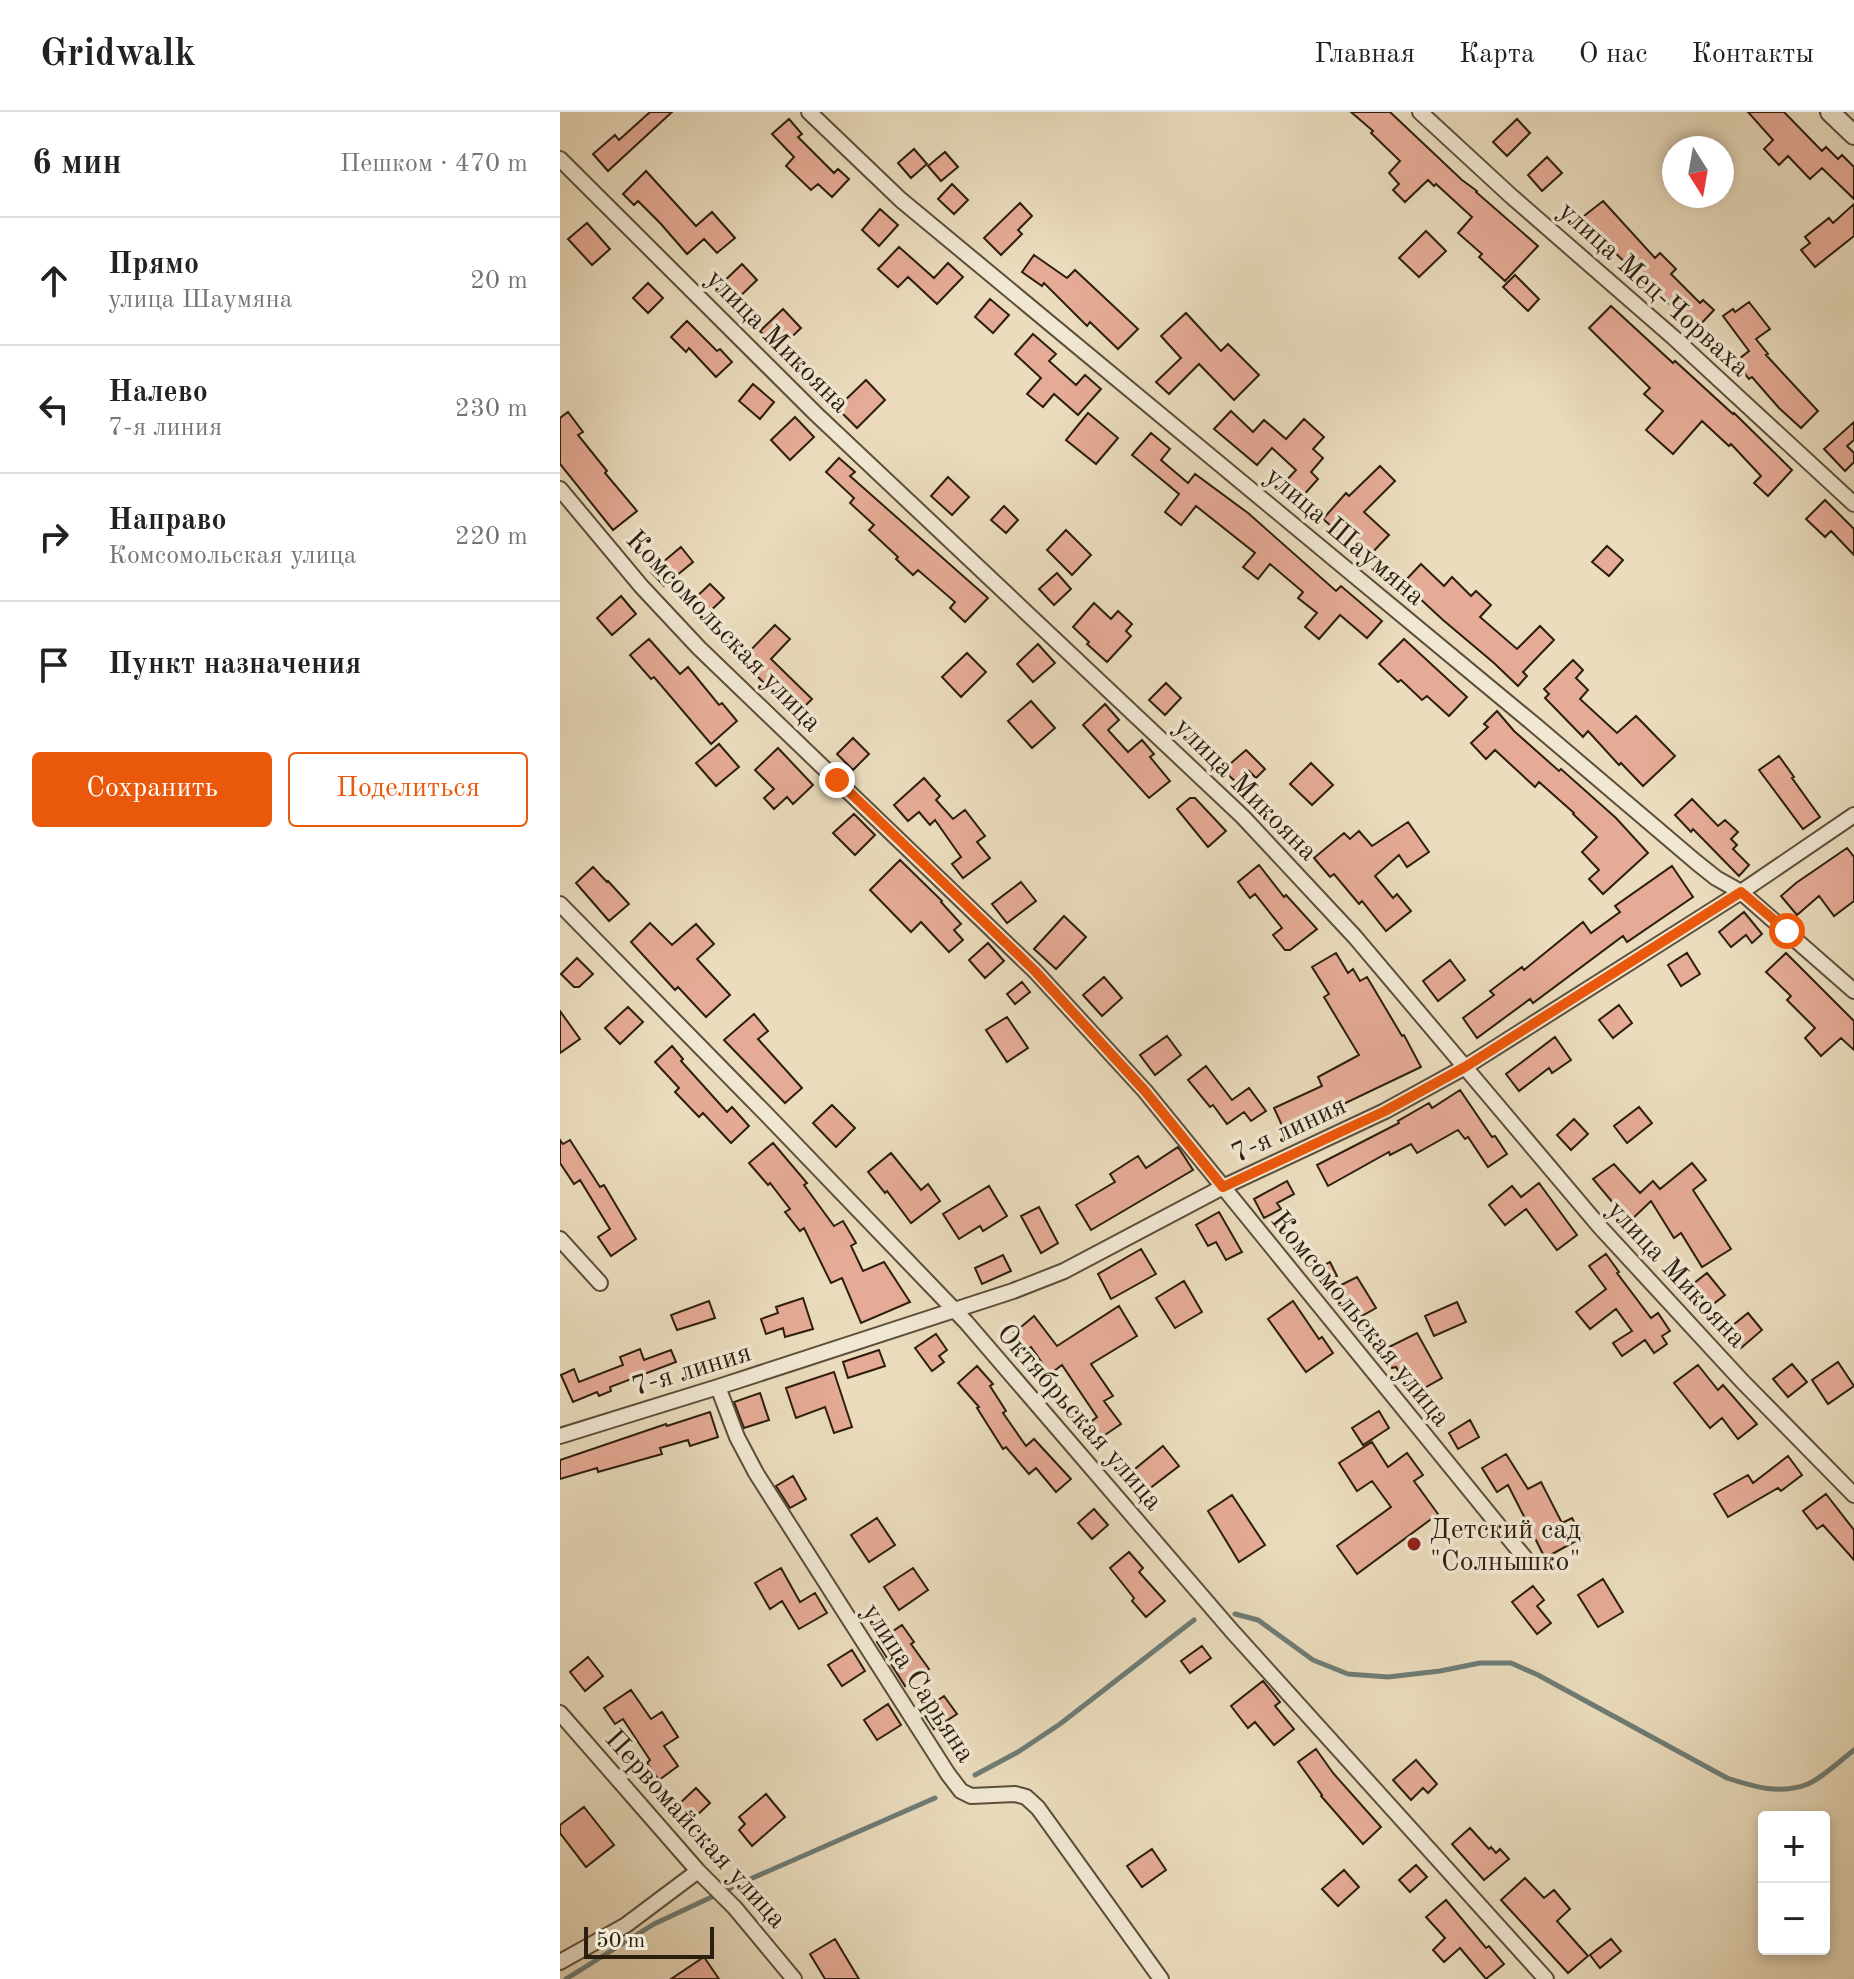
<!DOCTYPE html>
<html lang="ru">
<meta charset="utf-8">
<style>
:root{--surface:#fff;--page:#f2f2f2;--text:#222;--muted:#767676;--line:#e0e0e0;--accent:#ea580c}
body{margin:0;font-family:"Old Standard TT",serif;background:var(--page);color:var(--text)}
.controls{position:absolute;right:24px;bottom:24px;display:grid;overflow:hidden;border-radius:8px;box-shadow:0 4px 12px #0003}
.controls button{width:72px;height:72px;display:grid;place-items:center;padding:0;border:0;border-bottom:2px solid var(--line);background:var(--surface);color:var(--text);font:40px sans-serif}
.compass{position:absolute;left:1102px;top:24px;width:72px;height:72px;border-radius:50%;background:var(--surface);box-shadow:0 4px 12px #0003;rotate:169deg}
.scale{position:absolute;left:24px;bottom:20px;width:130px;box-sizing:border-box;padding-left:8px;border:4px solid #2c1e0e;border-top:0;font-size:22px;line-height:28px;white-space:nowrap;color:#2c1e0e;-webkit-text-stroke:6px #f1e8d4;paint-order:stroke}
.stop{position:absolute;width:24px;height:24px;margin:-18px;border:6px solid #ea580c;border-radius:50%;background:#fff}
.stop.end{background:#ea580c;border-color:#fff;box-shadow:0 2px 8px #0008}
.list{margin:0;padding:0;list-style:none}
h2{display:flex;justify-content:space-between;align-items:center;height:104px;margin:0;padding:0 32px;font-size:34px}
h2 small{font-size:26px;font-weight:400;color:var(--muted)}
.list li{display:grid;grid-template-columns:52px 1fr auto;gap:24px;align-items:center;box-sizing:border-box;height:128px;padding:0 32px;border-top:2px solid var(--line)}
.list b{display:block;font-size:30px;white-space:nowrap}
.list p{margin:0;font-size:26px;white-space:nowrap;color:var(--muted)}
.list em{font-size:26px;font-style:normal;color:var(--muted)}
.actions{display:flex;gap:16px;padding:24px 32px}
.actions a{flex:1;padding:18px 0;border:2px solid var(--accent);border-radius:8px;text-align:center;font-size:28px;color:var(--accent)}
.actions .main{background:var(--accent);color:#fff}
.icon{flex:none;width:44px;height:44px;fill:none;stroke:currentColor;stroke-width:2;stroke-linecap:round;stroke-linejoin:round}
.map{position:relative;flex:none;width:1294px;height:1867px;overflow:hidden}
header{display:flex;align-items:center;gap:48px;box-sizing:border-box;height:112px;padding:0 40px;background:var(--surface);border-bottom:2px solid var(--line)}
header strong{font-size:38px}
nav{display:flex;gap:44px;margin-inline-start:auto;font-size:28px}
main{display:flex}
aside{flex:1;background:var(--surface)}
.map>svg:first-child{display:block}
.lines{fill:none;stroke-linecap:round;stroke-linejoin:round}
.stream{stroke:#6e7c75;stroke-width:5}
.building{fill:#e6ab96;stroke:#2c1e0e;stroke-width:2}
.minor-casing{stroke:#5c4e3a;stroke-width:18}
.tertiary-casing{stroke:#5c4e3a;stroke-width:22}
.minor{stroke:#f1e8d4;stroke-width:14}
.tertiary{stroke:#f1e8d4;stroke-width:18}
.route{stroke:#ea580c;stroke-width:10}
.poi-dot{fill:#8f2418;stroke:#f1e8d4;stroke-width:3}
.labels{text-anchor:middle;stroke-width:7;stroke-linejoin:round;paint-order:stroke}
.street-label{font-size:28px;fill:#2c1e0e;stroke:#f1e8d4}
.poi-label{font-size:28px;fill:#2c1e0e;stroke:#f1e8d4;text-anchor:start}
</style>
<header>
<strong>Gridwalk</strong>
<nav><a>Главная</a><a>Карта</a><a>О нас</a><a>Контакты</a></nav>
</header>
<main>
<aside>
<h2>6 мин<small>Пешком · 470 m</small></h2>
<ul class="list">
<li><svg class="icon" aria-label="ahead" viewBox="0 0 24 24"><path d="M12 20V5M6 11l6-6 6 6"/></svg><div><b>Прямо</b><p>улица Шаумяна</p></div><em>20 m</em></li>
<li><svg class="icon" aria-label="left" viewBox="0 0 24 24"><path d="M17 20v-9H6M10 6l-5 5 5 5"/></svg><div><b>Налево</b><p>7-я линия</p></div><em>230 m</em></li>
<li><svg class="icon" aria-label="right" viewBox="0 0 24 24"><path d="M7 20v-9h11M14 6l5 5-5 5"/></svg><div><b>Направо</b><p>Комсомольская улица</p></div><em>220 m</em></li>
<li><svg class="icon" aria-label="arrive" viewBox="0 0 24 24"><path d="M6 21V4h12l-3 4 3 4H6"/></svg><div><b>Пункт назначения</b></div></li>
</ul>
<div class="actions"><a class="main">Сохранить</a><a>Поделиться</a></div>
</aside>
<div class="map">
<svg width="1294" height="1867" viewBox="0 0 1294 1867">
<rect width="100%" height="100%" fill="#eadcbd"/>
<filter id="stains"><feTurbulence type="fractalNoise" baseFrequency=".0025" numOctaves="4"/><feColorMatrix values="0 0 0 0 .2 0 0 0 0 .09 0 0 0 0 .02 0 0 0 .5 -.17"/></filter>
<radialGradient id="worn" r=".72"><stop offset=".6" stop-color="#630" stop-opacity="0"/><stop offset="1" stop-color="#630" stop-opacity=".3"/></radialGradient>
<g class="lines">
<path class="stream" d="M675 1502 698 1508 753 1548 788 1562 828 1565 880 1559 920 1551H951L978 1563 1167 1666C1194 1675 1220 1683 1248 1672 1262 1666 1281 1648 1294 1638
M415 1663 458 1640 500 1612 634 1508
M6 1867 94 1812 188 1768 375 1686"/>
</g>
<path class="building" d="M90 0H112L48 59 33 42 55 23 59 28Z
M791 0H830L902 68 917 79 916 80 978 134 945 169 919 145 922 142 898 121 912 105 876 72 874 74 868 68 845 90 833 78 839 72 829 61 840 49 811 21 813 19Z
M1188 0H1224L1262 39 1266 35 1278 47 1282 43 1294 55V87L1262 56 1250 67 1228 44 1219 53 1204 37 1213 28Z
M229 7 242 22 238 25 274 61 278 57 289 67 272 85 258 72 251 78 226 54 234 45 212 22Z
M957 7 970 21 947 44 933 30Z
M354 37 367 52 351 66 338 51Z
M385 40 398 55 381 69 368 54Z
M987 45 1002 61 982 79 968 63Z
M86 59 136 114 152 100 175 126 157 141 144 127 127 142 101 112 78 89 74 93 63 82Z
M392 72 408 88 394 102 378 87Z
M1043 89 1095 146 1100 141 1116 157 1111 162 1140 191 1143 188 1154 198 1136 217 1051 137 1047 142 1019 108Z
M460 91 472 104 458 118 462 122 441 143 424 126Z
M1294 92V124L1255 155 1241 138 1250 131 1245 125 1269 106 1273 111Z
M320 97 338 113 319 134 302 118Z
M27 111 50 137 32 153 8 127Z
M866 119 886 139 859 165 839 146Z
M339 135 374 166 388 151 403 165 377 192 348 165 338 175 318 157Z
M474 143 507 166 515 158 578 217 558 237 530 210 527 214 484 171 482 174 462 160Z
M182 152 197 168 172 192 157 176Z
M955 163 979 187 968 199 943 175Z
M88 171 103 186 88 201 73 186Z
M430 187 449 203 433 221 415 205Z
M1189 190 1210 217 1196 227 1208 242 1206 243 1258 299 1241 316 1219 296 1192 265 1189 267 1175 250 1189 239 1163 204 1173 197 1175 200Z
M1051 194 1113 251 1115 249 1173 302 1174 301 1232 358 1208 384 1194 371 1201 364 1171 332 1169 334 1142 309 1113 342 1086 318 1103 299 1084 282 1090 276 1029 216Z
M223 197 241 216 218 238 200 219Z
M626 201 661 239 668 232 699 263 674 288 639 252 609 282 596 270 621 246 601 224Z
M127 209 157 239 160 237 172 250 156 265 129 236 126 240 111 225Z
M473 222 496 242 489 249 516 273 525 263 541 277 518 303 494 282 483 295 467 282 481 266 455 242Z
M306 268 325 288 297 316 277 296Z
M193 272 214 290 200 307 179 289Z
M671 299 693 320 704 308 726 327 744 307 764 325 753 337 763 346 751 360 758 367 741 386 724 371 736 358 712 336 697 353 654 317Z
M8 300 23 320 18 323 47 359 45 361 77 399 53 418 0 352V306Z
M528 301 558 326 536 352 506 328Z
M235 305 254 325 230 348 211 328Z
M1294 310V328L1287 334 1294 341V350L1285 359 1264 337Z
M591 321 610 337 601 348 628 371 635 362 688 401 776 479 781 474 822 509 807 526 780 503 759 527 745 515 757 501 738 486 743 480 710 452 698 467 683 455 695 441 636 394 621 413 605 400 619 382 572 343Z
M279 346 295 360 290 364 428 486 405 510 390 496 395 490 358 458 353 463 336 447 338 445 309 418 314 413 290 391 294 386 266 360Z
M820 354 835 369 804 400 829 423 807 446 763 407 786 381 789 384Z
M388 365 409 385 392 403 371 384Z
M1265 388 1294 417V443L1271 419 1265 425 1246 407Z
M444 394 458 408 446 421 431 408Z
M506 418 531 443 512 463 487 438Z
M1047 434 1063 448 1049 464 1032 450Z
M121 435 133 450 104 474 91 460Z
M861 452 884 474 892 465 911 484 916 479 931 493 920 505 957 537 980 514 994 528 963 560 967 564 958 574 934 551 883 508 843 471Z
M497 461 511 477 494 493 479 477Z
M150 472 164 486 146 503 132 489Z
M61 484 76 502 52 523 37 506Z
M534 491 551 507 558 499 572 512 566 519 571 524 547 550 527 532 529 530 513 515Z
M215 513 230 527 211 547 252 587 236 603 181 548Z
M89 527 120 562 128 555 159 593 162 591 177 609 151 632 94 565 91 567 70 543Z
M844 527 907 585 889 604 867 584 862 588 841 568 838 570 819 552Z
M478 532 495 551 473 570 457 552Z
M407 541 426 560 401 585 382 565Z
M1013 548 1023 558 1016 566 1028 578 1020 587 1057 621 1076 604 1115 644 1083 674 1061 651 1059 653 1028 619 1023 625 985 586 989 582 984 577Z
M606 571 621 586 605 603 589 588Z
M471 589 495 616 472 636 448 609Z
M545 592 559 608 548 618 568 640 582 628 594 642 590 645 610 669 589 686 523 613Z
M937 599 954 619 999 659 1001 657 1056 706 1088 741 1043 782 1029 767 1039 758 1022 740 1037 725 1013 702 1014 701 979 670 975 675 935 638 926 647 911 631 928 615 924 612Z
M293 626 309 642 293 658 277 642Z
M159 632 179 655 156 674 136 651Z
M218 636 253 673 233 692 227 685 214 697 204 686 214 677 195 658Z
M686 638 705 657 696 666 689 659 677 671 663 658Z
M1219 644 1234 665 1232 666 1260 705 1243 717 1199 658Z
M751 651 773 673 752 693 730 672Z
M364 666 380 684 376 688 393 707 405 698 425 724 417 730 430 746 403 766 392 752 401 745 375 708 370 713 359 700 348 709 334 693Z
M630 686H635L666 719 648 735 617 697Z
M1132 687 1158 714 1165 708 1178 720 1171 727 1177 733 1173 737 1189 753 1179 764 1133 717 1131 720 1115 703Z
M294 702 315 723 295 743 273 721Z
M848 710 869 740 847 755 839 743 815 764 833 786 837 782 851 799 826 819 802 789 799 792 774 762 770 765 754 746 784 721 790 727 799 719 812 734Z
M1287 736 1294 745V789L1274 804 1259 784 1237 803 1221 784 1236 771Z
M340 748 382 789 381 790 401 812 394 818 403 828 389 840 361 810 351 820 310 778Z
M699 753 724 785 726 783 757 817 730 838H725L713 823 722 816 695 782 690 786 678 770Z
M1112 754 1133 785 1067 830 1063 824 973 891 970 887 917 926 903 906 934 883 930 879 962 855 964 858 1023 810 1031 821 1060 800 1055 794Z
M33 755 47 770 48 769 69 792 49 809 16 771Z
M461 770 476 789 447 811 432 792Z
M1184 800 1202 822 1192 831 1186 823 1171 835 1159 820Z
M504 804 526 825 496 857 474 837Z
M90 811 112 833 136 812 154 832 137 847 170 883 146 905 118 875 115 878 71 830Z
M428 831 444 849 425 866 409 848Z
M776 841 788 861 793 857 800 869 807 865 842 924 844 923 861 955 725 1020 714 996 762 974 758 965 799 943 764 885 769 882 752 855Z
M1127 841 1140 862 1121 874 1108 853Z
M1226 841 1294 909V938L1281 926 1261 944 1245 926 1255 916 1227 888 1231 884 1206 860Z
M17 846 33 862 19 875H14L1 862Z
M890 848 905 868 878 889 863 869Z
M544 865 562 886 542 904 523 883Z
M462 870 470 880 455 892 447 882Z
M1059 893 1072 911 1053 926 1039 908Z
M68 895 83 910 60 932 45 916Z
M0 899 20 927 0 941Z
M194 902 208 919 198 927 242 976 225 991 164 928Z
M447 905 468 936 447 950 426 918Z
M607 924 621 943 595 963 580 943Z
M995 925 1011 948 992 961 989 956 959 979 946 962Z
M112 934 123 947 121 949 167 1000 172 995 189 1014 171 1031 143 1001 139 1005 115 980 119 976 95 950Z
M646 954 672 988 689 976 706 999 691 1009 684 1000 667 1012 653 993 650 995 628 968Z
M900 978 932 1025 935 1024 947 1042 928 1055 908 1025 905 1027 898 1018 857 1041 851 1032 830 1043 829 1040 768 1074 757 1053 839 1011 838 1009 869 991 872 996Z
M272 993 295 1016 276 1035 253 1011Z
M1079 995 1092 1011 1067 1031 1054 1014Z
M1014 1007 1028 1022 1011 1038 997 1023Z
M0 1028 3 1032 10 1028 40 1075 44 1073 76 1127 51 1144 38 1125 50 1117 20 1068 14 1072 0 1051Z
M213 1031 247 1071 244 1073 274 1114 283 1109 296 1131 291 1134 303 1159 324 1150 350 1190 301 1211 282 1166 271 1171 244 1116 240 1119 225 1100 230 1097 210 1071 208 1073 189 1051Z
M618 1035 633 1058 531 1118 516 1093 555 1070 550 1062 578 1044 586 1056Z
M331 1041 361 1078 368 1072 380 1089 351 1111 327 1079 325 1081 308 1060Z
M1132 1051 1146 1068 1133 1078 1171 1137 1142 1155 1121 1121 1114 1126 1091 1089 1069 1110 1033 1067 1054 1052 1080 1081 1093 1069 1100 1077Z
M727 1069 734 1082 717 1091 721 1097 704 1106 694 1087Z
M979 1071 1017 1123 997 1138 966 1097 945 1113 929 1093 952 1074 961 1085Z
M429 1074 447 1104 423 1119 420 1114 399 1127 383 1102Z
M479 1095 498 1131 481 1141 461 1104Z
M659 1100 682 1140 666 1148 656 1130 648 1134 636 1113Z
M581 1137 596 1162 551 1187 538 1162Z
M1046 1142 1059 1160 1057 1161 1091 1206 1098 1201 1110 1219 1102 1224 1107 1232 1094 1241 1085 1228 1062 1244 1053 1231 1072 1219 1056 1197 1030 1217 1016 1200 1046 1177 1029 1154Z
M443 1143 451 1159 422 1172 415 1156Z
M770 1150 777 1164 763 1172 756 1157Z
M1147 1161 1165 1183 1152 1193 1149 1189 1143 1194 1128 1176Z
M797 1165 816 1196 793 1209 784 1192 790 1189 781 1173Z
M624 1169 642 1200 615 1216 596 1186Z
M243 1186 253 1217 225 1225 223 1216 206 1222 201 1207 218 1201 216 1195Z
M149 1189 155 1206 117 1218 111 1203Z
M733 1189 759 1227 762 1225 773 1241 746 1260 708 1207Z
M897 1190 906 1210 874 1224 865 1204Z
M559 1194 577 1224 531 1252 553 1284 544 1289 561 1312 539 1327 528 1312 537 1305 502 1253 490 1262 471 1235 466 1238 454 1221 474 1204 497 1234Z
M1188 1201 1202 1218 1181 1236 1167 1218Z
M857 1221 882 1266 852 1283 836 1255 832 1256 823 1238Z
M376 1222 387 1238 379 1244 384 1250 372 1259 355 1236Z
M80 1237 84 1248 111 1238 116 1250 50 1275 51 1279 39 1284 37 1280 13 1290 1 1263 14 1257 19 1270 63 1253 60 1245Z
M319 1238 325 1254 288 1266 283 1250Z
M1278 1250 1294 1274 1268 1292 1252 1268Z
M1232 1252 1247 1270 1228 1285 1213 1267Z
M1138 1253 1158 1278 1163 1273 1197 1312 1178 1327 1162 1306 1150 1316 1114 1271Z
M417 1254 433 1272 430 1274 446 1299 443 1301 466 1334 474 1327 511 1367 496 1380 476 1356 469 1362 446 1335 443 1337 417 1296 419 1295 398 1271Z
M274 1260 292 1315 274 1321 265 1295 236 1306 226 1276Z
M200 1281 209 1308 184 1316 174 1290Z
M819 1299 829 1316 803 1333 792 1316Z
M150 1300 158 1325 130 1334 128 1328 100 1336 102 1342 38 1360 37 1356 0 1367V1348L106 1312 107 1314Z
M910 1308 919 1325 898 1337 889 1321Z
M812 1330 828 1355 847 1341 863 1363 854 1369 878 1402 797 1462 777 1434 831 1395 812 1369 797 1379 779 1351Z
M603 1334 619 1354 585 1380 570 1361Z
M946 1342 968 1377 981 1370 1002 1411 1012 1406 1023 1425 985 1446 948 1373 937 1380 922 1356Z
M1228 1344 1242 1363 1221 1379 1218 1376 1168 1405 1154 1382 1188 1363 1193 1371Z
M233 1364 246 1387 230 1396 216 1374Z
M1266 1382 1294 1418V1448L1263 1413 1257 1417 1243 1399Z
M672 1383 705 1433 679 1450 648 1399Z
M534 1397 548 1413 532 1427 518 1411Z
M317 1406 335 1433 309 1450 291 1423Z
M569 1440 583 1456 579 1460 605 1489 586 1505 572 1489 574 1486 550 1456Z
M221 1456 240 1490 255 1481 267 1501 239 1517 222 1489 210 1497 195 1471Z
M353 1456 368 1478 339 1498 324 1475Z
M1043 1467 1063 1500 1038 1515 1018 1483Z
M973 1474 984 1488 977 1494 991 1511 977 1522 952 1490Z
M342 1513 354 1530 351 1532 369 1557 345 1574 317 1530Z
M642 1534 651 1546 630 1561 621 1549Z
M292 1538 305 1559 282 1574 268 1553Z
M28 1545 43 1564 25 1579 10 1560Z
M703 1569 720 1590 715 1594 734 1617 714 1633 695 1610 688 1616 671 1594Z
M71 1578 91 1607 102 1600 118 1625 104 1634 118 1654 99 1668 87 1651 90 1648 63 1607 55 1612 44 1596Z
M384 1584 397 1602 374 1617 362 1599Z
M328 1592 341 1613 317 1628 304 1608Z
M756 1637 773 1661 821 1715 803 1732 761 1684 762 1683 738 1650Z
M856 1648 877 1672 868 1681 863 1676 851 1688 833 1668Z
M136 1676 150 1691 133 1707 119 1692Z
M206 1682 225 1705 192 1734 179 1718 185 1712 179 1705Z
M24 1695 54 1733 26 1755 0 1721V1713Z
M910 1716 929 1737 931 1735 936 1741 940 1737 949 1747 924 1768 892 1732Z
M592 1737 606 1758 582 1775 567 1754Z
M856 1753 867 1765 850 1780 839 1768Z
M784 1758 799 1775 778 1794 762 1777Z
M965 1766 984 1786 994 1778 1010 1797 997 1809 1028 1844 1008 1861 941 1788Z
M886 1788 926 1836 929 1834 944 1852 926 1867 900 1836 884 1850 873 1838 885 1826 866 1805Z
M275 1827 299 1867H265L250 1842Z
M1051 1827 1061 1839 1040 1856 1030 1843Z
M144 1845 159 1867H111Z"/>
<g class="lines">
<defs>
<path id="minor" d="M249 0 341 88 976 614 1136 750 1156 766 1181 780 1294 879
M860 0 951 84 1113 225 1294 392
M0 47 256 302 683 705 795 825 1040 1115 1182 1269 1294 1383
M0 377 81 474 139 536 475 859 585 979 965 1446
M0 792 209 1005 406 1210 671 1518 986 1867
M0 1127 40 1171
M158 1275 177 1325 196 1361 388 1662 401 1679 411 1684 455 1682 466 1685 478 1696 601 1867
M0 1324 158 1275 453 1179 504 1159 663 1075 825 999 905 955 1181 780 1294 703
M0 1601 138 1759 175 1796 234 1867
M0 1850 66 1813 138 1759"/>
<path id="tertiary" d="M1270 0 1294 23"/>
</defs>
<use href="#minor" class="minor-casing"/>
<use href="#tertiary" class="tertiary-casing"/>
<use href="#minor" class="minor"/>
<use href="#tertiary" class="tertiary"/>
</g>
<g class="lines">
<path class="route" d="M277 668 475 859 585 979 663 1075 825 999 905 955 1181 780 1227 819"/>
</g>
<circle class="poi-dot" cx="854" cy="1432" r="8"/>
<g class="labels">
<g class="street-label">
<text transform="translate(1095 176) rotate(42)" y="10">улица Мец-Чорваха</text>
<text transform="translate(219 228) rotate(45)" y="10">улица Микояна</text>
<text transform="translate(786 423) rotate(40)" y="10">улица Шаумяна</text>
<text transform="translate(165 518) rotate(46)" y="10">Комсомольская улица</text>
<text transform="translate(687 676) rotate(45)" y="10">улица Микояна</text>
<text transform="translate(728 1016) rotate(-25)" y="10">7-я линия</text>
<text transform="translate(1118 1161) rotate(47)" y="10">улица Микояна</text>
<text transform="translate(802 1206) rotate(51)" y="10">Комсомольская улица</text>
<text transform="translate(131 1256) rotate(-17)" y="10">7-я линия</text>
<text transform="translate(521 1304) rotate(49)" y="10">Октябрьская улица</text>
<text transform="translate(360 1570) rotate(57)" y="10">улица Сарьяна</text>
<text transform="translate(137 1716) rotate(48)" y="10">Первомайская улица</text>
</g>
<g class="poi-label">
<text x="870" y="1426">Детский сад<tspan x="870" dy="32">"Солнышко"</tspan></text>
</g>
</g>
<rect width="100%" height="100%" filter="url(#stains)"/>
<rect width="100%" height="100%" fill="url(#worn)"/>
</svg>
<div class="controls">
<button>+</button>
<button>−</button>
</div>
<svg class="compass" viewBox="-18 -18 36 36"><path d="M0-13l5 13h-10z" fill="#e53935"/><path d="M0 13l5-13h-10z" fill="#767676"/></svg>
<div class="scale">50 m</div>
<div class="stop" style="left:1227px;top:819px"></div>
<div class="stop end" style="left:277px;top:668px"></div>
</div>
</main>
